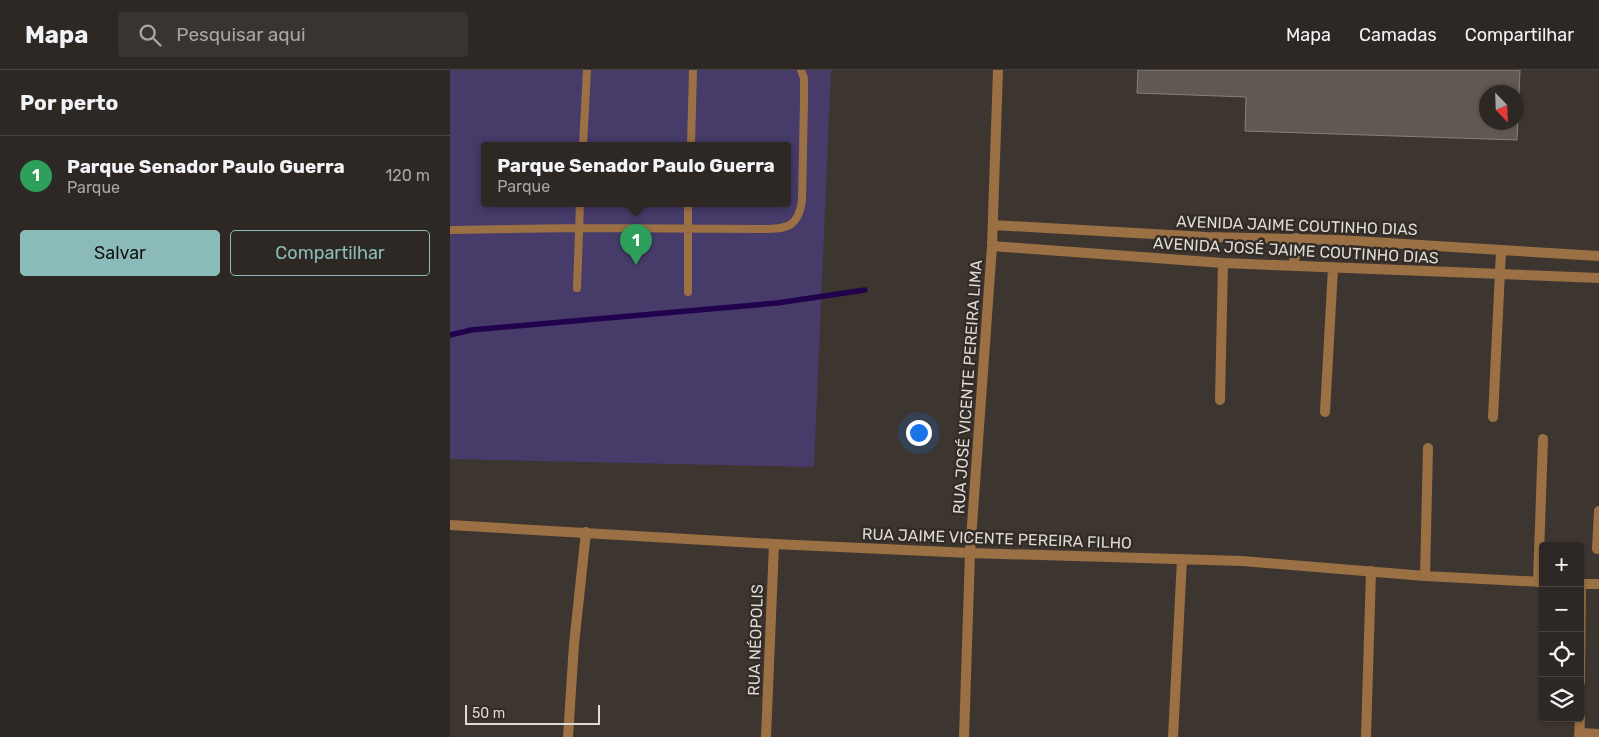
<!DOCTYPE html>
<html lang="pt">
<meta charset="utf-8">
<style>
:root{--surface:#2e2824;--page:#3a3431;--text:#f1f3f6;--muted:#a7a6a6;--line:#494441;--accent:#8bbbb9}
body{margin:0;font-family:Rubik,sans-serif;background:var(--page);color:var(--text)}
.controls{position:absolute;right:15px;bottom:15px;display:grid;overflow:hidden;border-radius:5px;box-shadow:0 1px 4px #0004}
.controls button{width:45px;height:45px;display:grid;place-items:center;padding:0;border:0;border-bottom:1px solid var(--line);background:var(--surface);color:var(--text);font:25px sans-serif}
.compass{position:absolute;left:1029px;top:15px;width:45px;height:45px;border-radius:50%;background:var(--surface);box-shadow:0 1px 4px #0004;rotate:157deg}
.scale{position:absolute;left:15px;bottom:12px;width:135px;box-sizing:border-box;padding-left:5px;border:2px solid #dedad6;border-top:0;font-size:14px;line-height:18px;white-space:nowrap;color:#dedad6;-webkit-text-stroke:4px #332c26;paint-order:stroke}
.you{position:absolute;left:468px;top:362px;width:18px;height:18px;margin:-12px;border:4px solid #fff;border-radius:50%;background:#1a73e8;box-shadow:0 0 0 8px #1a73e833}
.badge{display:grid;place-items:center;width:32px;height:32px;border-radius:50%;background:var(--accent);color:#fff;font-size:16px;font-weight:700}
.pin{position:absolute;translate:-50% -41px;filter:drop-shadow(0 1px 2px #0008)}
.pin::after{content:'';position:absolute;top:26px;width:18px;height:15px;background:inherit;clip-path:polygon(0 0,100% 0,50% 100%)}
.popup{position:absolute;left:31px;top:72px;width:310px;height:65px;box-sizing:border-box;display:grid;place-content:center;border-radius:5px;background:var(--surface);filter:drop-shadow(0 1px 4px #0005);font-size:16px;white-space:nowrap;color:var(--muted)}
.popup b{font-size:19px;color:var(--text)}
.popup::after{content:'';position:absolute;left:50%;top:100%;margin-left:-10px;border:10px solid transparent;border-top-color:var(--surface)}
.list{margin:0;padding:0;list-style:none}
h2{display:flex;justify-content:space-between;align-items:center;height:65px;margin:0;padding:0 20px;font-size:21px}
h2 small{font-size:16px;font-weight:400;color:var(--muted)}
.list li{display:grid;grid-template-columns:32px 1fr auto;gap:15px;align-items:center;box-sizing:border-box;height:80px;padding:0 20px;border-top:1px solid var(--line)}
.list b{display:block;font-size:19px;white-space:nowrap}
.list p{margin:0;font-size:16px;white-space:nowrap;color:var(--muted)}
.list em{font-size:16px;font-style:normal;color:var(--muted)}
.actions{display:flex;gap:10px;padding:15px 20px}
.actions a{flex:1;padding:11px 0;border:1px solid var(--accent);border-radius:5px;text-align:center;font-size:18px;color:var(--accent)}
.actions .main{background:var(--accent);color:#111}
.icon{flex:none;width:28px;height:28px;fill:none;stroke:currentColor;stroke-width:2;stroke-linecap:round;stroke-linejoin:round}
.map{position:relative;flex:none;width:1149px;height:667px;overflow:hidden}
header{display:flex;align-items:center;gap:30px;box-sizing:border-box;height:70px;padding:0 25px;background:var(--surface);border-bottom:1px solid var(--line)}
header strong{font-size:24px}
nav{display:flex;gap:28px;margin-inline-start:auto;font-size:18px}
.search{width:350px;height:45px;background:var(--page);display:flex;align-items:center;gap:12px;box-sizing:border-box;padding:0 18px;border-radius:5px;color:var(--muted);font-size:19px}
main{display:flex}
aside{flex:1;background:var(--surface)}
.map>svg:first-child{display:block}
.green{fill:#473b6a;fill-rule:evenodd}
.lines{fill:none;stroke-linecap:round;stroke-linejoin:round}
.stream{stroke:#23024d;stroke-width:5.5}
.building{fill:#605952;stroke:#898079;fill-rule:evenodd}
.lane{stroke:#9c7045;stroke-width:8}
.street{stroke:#9c7045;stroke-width:10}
.labels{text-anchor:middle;stroke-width:5;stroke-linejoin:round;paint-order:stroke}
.street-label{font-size:16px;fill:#dedad6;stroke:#332c26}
</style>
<header>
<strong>Mapa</strong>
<div class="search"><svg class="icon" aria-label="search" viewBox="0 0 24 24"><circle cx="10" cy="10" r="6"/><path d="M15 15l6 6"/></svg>Pesquisar aqui</div>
<nav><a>Mapa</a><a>Camadas</a><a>Compartilhar</a></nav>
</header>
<main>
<aside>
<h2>Por perto<small></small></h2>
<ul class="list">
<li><span class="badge" style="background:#2e9e5b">1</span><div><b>Parque Senador Paulo Guerra</b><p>Parque</p></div><em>120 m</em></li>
</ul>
<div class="actions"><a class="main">Salvar</a><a>Compartilhar</a></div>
</aside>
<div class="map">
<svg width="1149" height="667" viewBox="0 0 1149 667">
<rect width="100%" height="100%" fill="#3d3630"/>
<path class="green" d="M0 0H381L364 397 0 389ZM35 76H337V134H35Z"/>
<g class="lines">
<path class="stream" d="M0 265 21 260 327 233 415 220"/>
</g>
<path class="building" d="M688 0H1070L1067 70 795 61 796 27 687 23ZM1036 22H1066V52H1036Z"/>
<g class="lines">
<path class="lane" d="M133 76 137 0
M241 76 243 0
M0 160 129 158 314 159C337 159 348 157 352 131L354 32V8L351 0
M127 218 130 134
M238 222V134"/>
<path class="street" d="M543 155 756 167 889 170 1149 186
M542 176 773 193 1149 208
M844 196 846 168
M770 330 773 193
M875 342 883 198
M1043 347 1051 181
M0 455 324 474 520 483 792 491 975 506 1093 512
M1147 479 1149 441
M975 506 978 378
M1088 512 1093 369
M1130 514H1149
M1130 612 1131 514
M1130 663 1149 664
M118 667 124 574 136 462
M316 667 324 474
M514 667 520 483 542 176 548 0
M723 667 732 489
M916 667 921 501
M1129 667 1130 648"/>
</g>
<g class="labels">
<g class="street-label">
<text transform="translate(847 155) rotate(2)" y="6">AVENIDA JAIME COUTINHO DIAS</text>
<text transform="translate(846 180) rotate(3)" y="6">AVENIDA JOSÉ JAIME COUTINHO DIAS</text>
<text transform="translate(517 317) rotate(-86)" y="6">RUA JOSÉ VICENTE PEREIRA LIMA</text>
<text transform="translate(547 468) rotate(2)" y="6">RUA JAIME VICENTE PEREIRA FILHO</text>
<text transform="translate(305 570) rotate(-88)" y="6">RUA NÉOPOLIS</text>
</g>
</g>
</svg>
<div class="controls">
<button>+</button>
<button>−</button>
<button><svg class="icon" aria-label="locate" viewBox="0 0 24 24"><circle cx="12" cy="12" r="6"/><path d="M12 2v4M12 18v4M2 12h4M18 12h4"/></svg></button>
<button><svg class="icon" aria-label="layers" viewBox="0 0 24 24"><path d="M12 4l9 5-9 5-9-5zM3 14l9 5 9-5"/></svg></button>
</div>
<svg class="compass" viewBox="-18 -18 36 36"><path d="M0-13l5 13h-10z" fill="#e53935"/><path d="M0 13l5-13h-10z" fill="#a7a6a6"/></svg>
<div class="scale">50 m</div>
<div class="you"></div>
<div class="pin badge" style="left:186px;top:195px;background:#2e9e5b">1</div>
<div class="popup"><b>Parque Senador Paulo Guerra</b>Parque</div>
</div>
</main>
